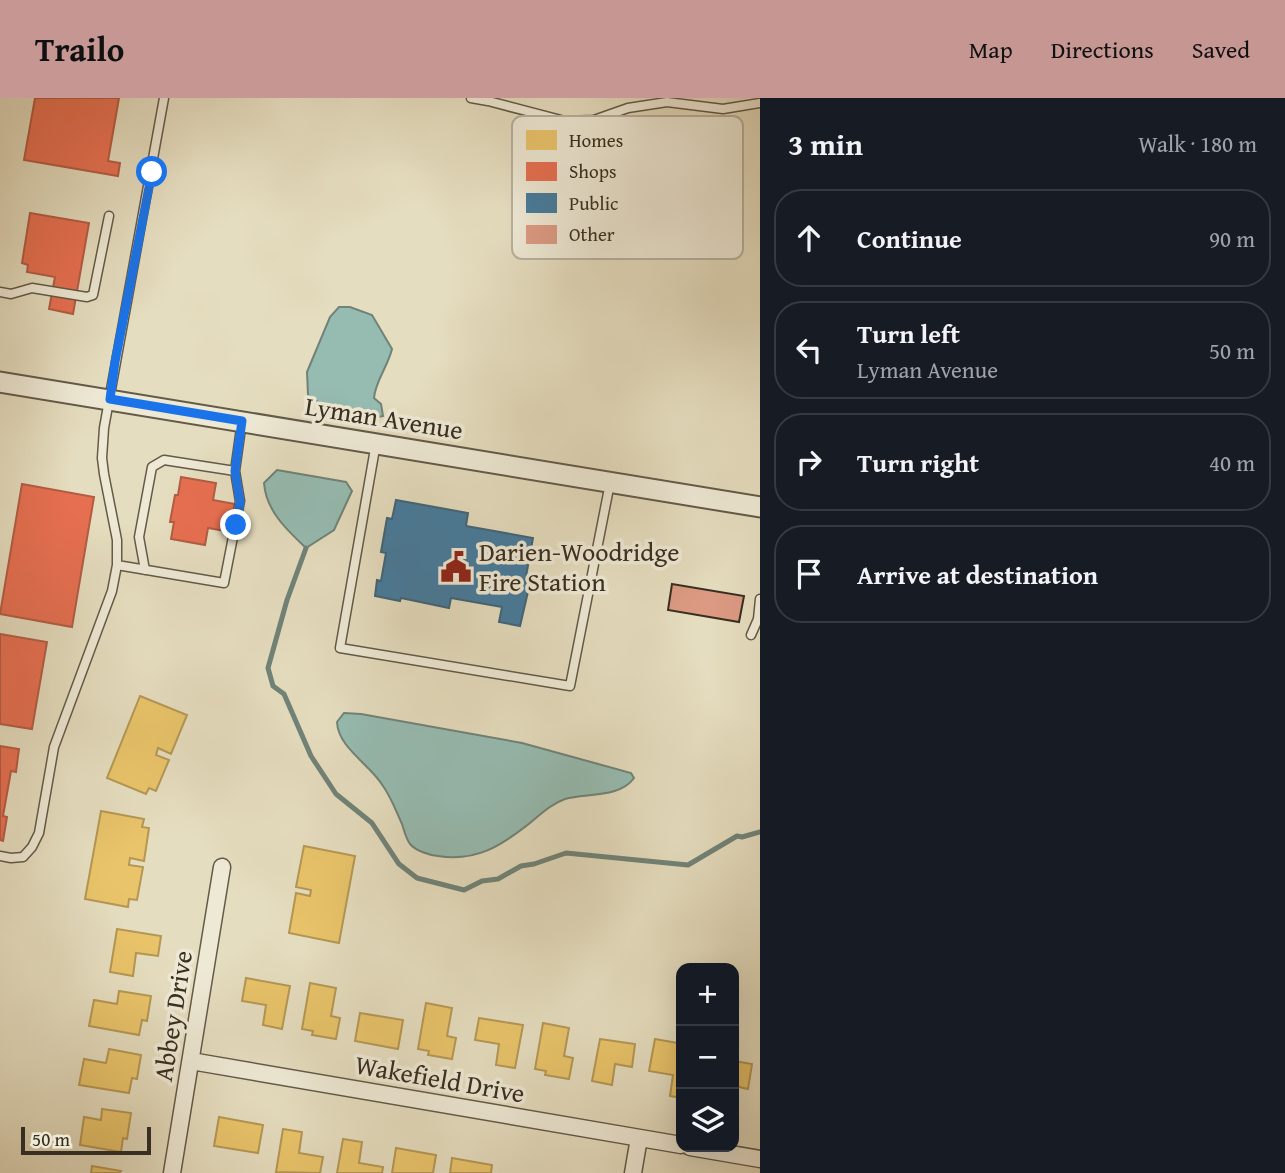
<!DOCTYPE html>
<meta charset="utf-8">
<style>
:root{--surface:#171b24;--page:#20242c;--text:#f1f3f6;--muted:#9ea1a6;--line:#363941;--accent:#c59692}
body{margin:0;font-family:"Gentium Book Plus",serif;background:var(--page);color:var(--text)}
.controls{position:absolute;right:21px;bottom:21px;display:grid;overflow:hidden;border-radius:14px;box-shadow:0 7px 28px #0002}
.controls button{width:63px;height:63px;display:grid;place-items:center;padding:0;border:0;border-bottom:2px solid var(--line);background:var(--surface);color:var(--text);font:35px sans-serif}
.scale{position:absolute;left:21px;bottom:18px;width:130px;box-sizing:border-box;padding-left:7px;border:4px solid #382e21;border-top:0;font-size:19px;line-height:24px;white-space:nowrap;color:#382e21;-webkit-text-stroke:5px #eee9d5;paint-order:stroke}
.stop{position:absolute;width:21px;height:21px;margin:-16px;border:5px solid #1a73e8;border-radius:50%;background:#fff}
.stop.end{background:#1a73e8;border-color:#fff;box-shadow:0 2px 7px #0008}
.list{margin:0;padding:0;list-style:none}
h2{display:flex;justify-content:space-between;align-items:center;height:91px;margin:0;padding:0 28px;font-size:30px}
h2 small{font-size:23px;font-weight:400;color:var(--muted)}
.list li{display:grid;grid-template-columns:46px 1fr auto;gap:21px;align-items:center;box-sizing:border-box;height:98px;margin:0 14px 14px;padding:0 14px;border:2px solid var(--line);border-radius:28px}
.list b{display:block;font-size:26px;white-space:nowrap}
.list p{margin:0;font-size:23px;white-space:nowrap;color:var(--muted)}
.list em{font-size:23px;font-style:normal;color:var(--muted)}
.icon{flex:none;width:38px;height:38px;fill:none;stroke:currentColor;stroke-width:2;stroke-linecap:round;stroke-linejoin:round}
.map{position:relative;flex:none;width:760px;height:1075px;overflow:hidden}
header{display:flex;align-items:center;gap:42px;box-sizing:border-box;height:98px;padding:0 35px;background:var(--accent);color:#111}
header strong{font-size:33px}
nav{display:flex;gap:38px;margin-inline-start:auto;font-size:24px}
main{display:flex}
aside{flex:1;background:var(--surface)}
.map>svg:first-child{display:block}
.water{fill:#96bcb2;stroke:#708378;stroke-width:2}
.homes{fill:#e9c46a;stroke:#b49754;stroke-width:2}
.shops{fill:#e76f51;stroke:#b25c43;stroke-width:2}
.public{fill:#457b9d;stroke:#416478;stroke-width:2}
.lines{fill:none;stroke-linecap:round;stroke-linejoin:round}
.stream{stroke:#708378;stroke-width:5}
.building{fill:#dc9a83;stroke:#382e21;stroke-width:2}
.service-casing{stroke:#635a48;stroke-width:11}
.minor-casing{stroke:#635a48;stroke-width:19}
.tertiary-casing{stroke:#635a48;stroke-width:23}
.service{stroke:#eee9d5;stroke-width:8}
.minor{stroke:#eee9d5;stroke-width:16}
.tertiary{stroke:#eee9d5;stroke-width:19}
.route{stroke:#1a73e8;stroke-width:9}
.labels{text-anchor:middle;stroke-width:7;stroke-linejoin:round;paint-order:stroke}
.street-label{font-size:26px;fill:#382e21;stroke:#eee9d5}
.poi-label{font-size:26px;fill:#382e21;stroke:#eee9d5;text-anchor:start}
.key{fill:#eee9d5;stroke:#b7b19f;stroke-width:2}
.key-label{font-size:19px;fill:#382e21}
</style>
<header>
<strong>Trailo</strong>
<nav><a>Map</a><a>Directions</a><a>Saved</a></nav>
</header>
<main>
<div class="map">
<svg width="760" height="1075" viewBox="0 0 760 1075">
<rect width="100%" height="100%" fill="#e5ddbf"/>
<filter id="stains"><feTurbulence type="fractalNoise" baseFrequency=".00286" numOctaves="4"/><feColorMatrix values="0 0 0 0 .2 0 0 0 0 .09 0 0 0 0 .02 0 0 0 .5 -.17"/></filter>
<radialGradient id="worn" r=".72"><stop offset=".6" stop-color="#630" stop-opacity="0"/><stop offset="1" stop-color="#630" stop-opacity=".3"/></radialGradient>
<path class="water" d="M339 209H350L372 217 392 251C388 268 375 284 374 300L381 306 383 318C359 324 327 312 308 297L307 274 330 219Z
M277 372 346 384 352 393 334 432 306 450C287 432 266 413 264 385Z
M344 615 361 616 522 645 631 675 634 680C620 700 586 695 565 701 551 706 541 716 530 725 501 748 476 764 438 758 429 757 416 753 410 746 406 741 404 732 402 726 396 713 391 699 383 688 371 667 338 650 337 624Z"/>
<path class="homes" d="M140 598 187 617 171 656 158 650 156 657 169 662 156 693 149 690 146 696 107 680Z
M101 713 144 721 142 729 149 730 144 763 130 760 129 767 143 769 137 802 129 801 128 809 85 801Z
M304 748 355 758 339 845 289 835 296 795 310 798 311 792 296 789Z
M117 831 161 838 158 858 136 855 133 878 110 874Z
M246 880 290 888 282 931 263 927 266 907 242 903Z
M310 885 336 890 331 918 340 920 336 941 312 937 313 933 302 931Z
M119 893 151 898 147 923 142 922 139 937 89 928 94 902 117 906Z
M426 905 452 910 447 938 456 940 452 961 428 957 429 953 418 951Z
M360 915 403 922 398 951 355 943Z
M479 920 523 927 515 970 496 967 499 946 475 942Z
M543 925 569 930 564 958 573 960 569 981 545 977 546 973 535 971Z
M600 941 635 946 632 969 615 966 612 987 592 983Z
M655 941 678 945 677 955 681 956V1000L670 998 673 977 649 973Z
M109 951 141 957 137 981 132 980 129 995 79 987 84 961 106 965Z
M734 963 752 966 748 991 734 988Z
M102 1011 131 1015 127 1041 123 1040 121 1054 80 1047 84 1019 101 1022Z
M219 1019 263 1027 258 1055 214 1048Z
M283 1031 302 1034 299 1055 323 1059 320 1075 276 1074Z
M343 1041 362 1044 359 1065 383 1069 382 1075H337Z
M396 1050 436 1057 433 1075H392Z
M452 1060 492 1067 491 1075H450Z
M92 1068 121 1073 120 1075H91Z"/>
<path class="shops" d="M35 0H119L108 63 120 65 118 78 24 62Z
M30 115 89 125 73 216 49 211 55 179 27 174 28 167 22 165Z
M181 379 216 385 213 402 235 406 231 434 208 430 205 447 171 441 174 424H170L175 397H178Z
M22 386 94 399 72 529 0 516Z
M0 536 47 544 32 631 0 626Z
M0 648 19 651 16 674 11 673 3 718 7 719 3 743 0 742Z"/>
<path class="public" d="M396 402 468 415 466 428 533 440 525 484 530 485 520 528 499 524 502 509 451 500 449 510 401 500 400 503 375 498 377 482 381 483 386 455 381 454 387 420 392 421Z"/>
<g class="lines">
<path class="stream" d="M306 450 287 502 268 570 273 588 284 596 311 658 336 696 372 725 399 766 417 780 464 792 482 783 498 781 521 768 534 766 566 755 688 767 737 738 742 739 760 734"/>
</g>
<path class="building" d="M672 486 744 498 739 524 668 512Z"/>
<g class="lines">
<defs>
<path id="service" d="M471 0 488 3 489 0
M488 3 565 23 594 22 628 10 667 4 723 11 760 5
M0 194 11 196 32 190 87 199 93 197 109 118
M376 345 340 550 570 588 610 385
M117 467 224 485 240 403 235 373 242 323
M145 472 139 439 152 369 164 362 235 373
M751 537 758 521 760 501
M0 758 11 760 23 759 32 749 39 735 54 649 112 493 117 467V442L104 376 102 360 104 330 164 0"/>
<path id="minor" d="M191 963 681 1047
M690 1049 760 1061
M172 1075 222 769
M633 1075 639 1040"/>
<path id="tertiary" d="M0 284 760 409"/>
</defs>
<use href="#service" class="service-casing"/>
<use href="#minor" class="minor-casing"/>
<use href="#tertiary" class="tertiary-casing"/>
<use href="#service" class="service"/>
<use href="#minor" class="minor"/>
<use href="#tertiary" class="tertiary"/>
</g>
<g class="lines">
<path class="route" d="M152 74 115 264 110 301 242 323 235 373 240 404 236 427"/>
</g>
<defs>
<symbol id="civic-bare" viewBox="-9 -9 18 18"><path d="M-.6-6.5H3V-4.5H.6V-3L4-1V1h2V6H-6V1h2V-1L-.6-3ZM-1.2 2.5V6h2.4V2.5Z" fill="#8f2418" stroke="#eee9d5" stroke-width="2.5" paint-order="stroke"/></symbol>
</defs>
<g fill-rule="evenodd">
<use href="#civic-bare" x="434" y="447" width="44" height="44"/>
</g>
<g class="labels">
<g class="street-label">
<text transform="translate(384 320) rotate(9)" y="9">Lyman Avenue</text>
<text transform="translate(173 918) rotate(-81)" y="9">Abbey Drive</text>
<text transform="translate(440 981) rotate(10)" y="9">Wakefield Drive</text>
</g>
<g class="poi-label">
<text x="479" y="463">Darien-Woodridge<tspan x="479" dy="30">Fire Station</tspan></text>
</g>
</g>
<rect x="512" y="18" width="231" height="143" rx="10" class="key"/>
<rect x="526" y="32" width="31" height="20" fill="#e9c46a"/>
<rect x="526" y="64" width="31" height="19" fill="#e76f51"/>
<rect x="526" y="95" width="31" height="20" fill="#457b9d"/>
<rect x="526" y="127" width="31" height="19" fill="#dc9a83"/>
<g class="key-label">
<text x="569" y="49">Homes</text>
<text x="569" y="80">Shops</text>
<text x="569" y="112">Public</text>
<text x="569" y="143">Other</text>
</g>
<rect width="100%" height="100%" filter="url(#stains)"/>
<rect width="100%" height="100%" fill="url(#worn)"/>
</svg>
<div class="controls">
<button>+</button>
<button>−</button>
<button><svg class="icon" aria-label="layers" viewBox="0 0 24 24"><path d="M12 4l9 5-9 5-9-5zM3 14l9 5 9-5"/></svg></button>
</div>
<div class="scale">50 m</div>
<div class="stop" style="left:152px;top:74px"></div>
<div class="stop end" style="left:236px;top:427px"></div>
</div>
<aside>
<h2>3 min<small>Walk · 180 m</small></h2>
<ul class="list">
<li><svg class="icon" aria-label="ahead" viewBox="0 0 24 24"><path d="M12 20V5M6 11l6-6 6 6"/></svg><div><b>Continue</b></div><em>90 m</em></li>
<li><svg class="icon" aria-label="left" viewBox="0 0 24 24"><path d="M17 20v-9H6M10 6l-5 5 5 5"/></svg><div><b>Turn left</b><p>Lyman Avenue</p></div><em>50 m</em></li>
<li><svg class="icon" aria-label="right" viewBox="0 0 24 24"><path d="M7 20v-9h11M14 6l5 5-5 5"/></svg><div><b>Turn right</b></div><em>40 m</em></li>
<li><svg class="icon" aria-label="arrive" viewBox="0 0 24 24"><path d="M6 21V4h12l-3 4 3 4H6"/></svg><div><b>Arrive at destination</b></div></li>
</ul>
</aside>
</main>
